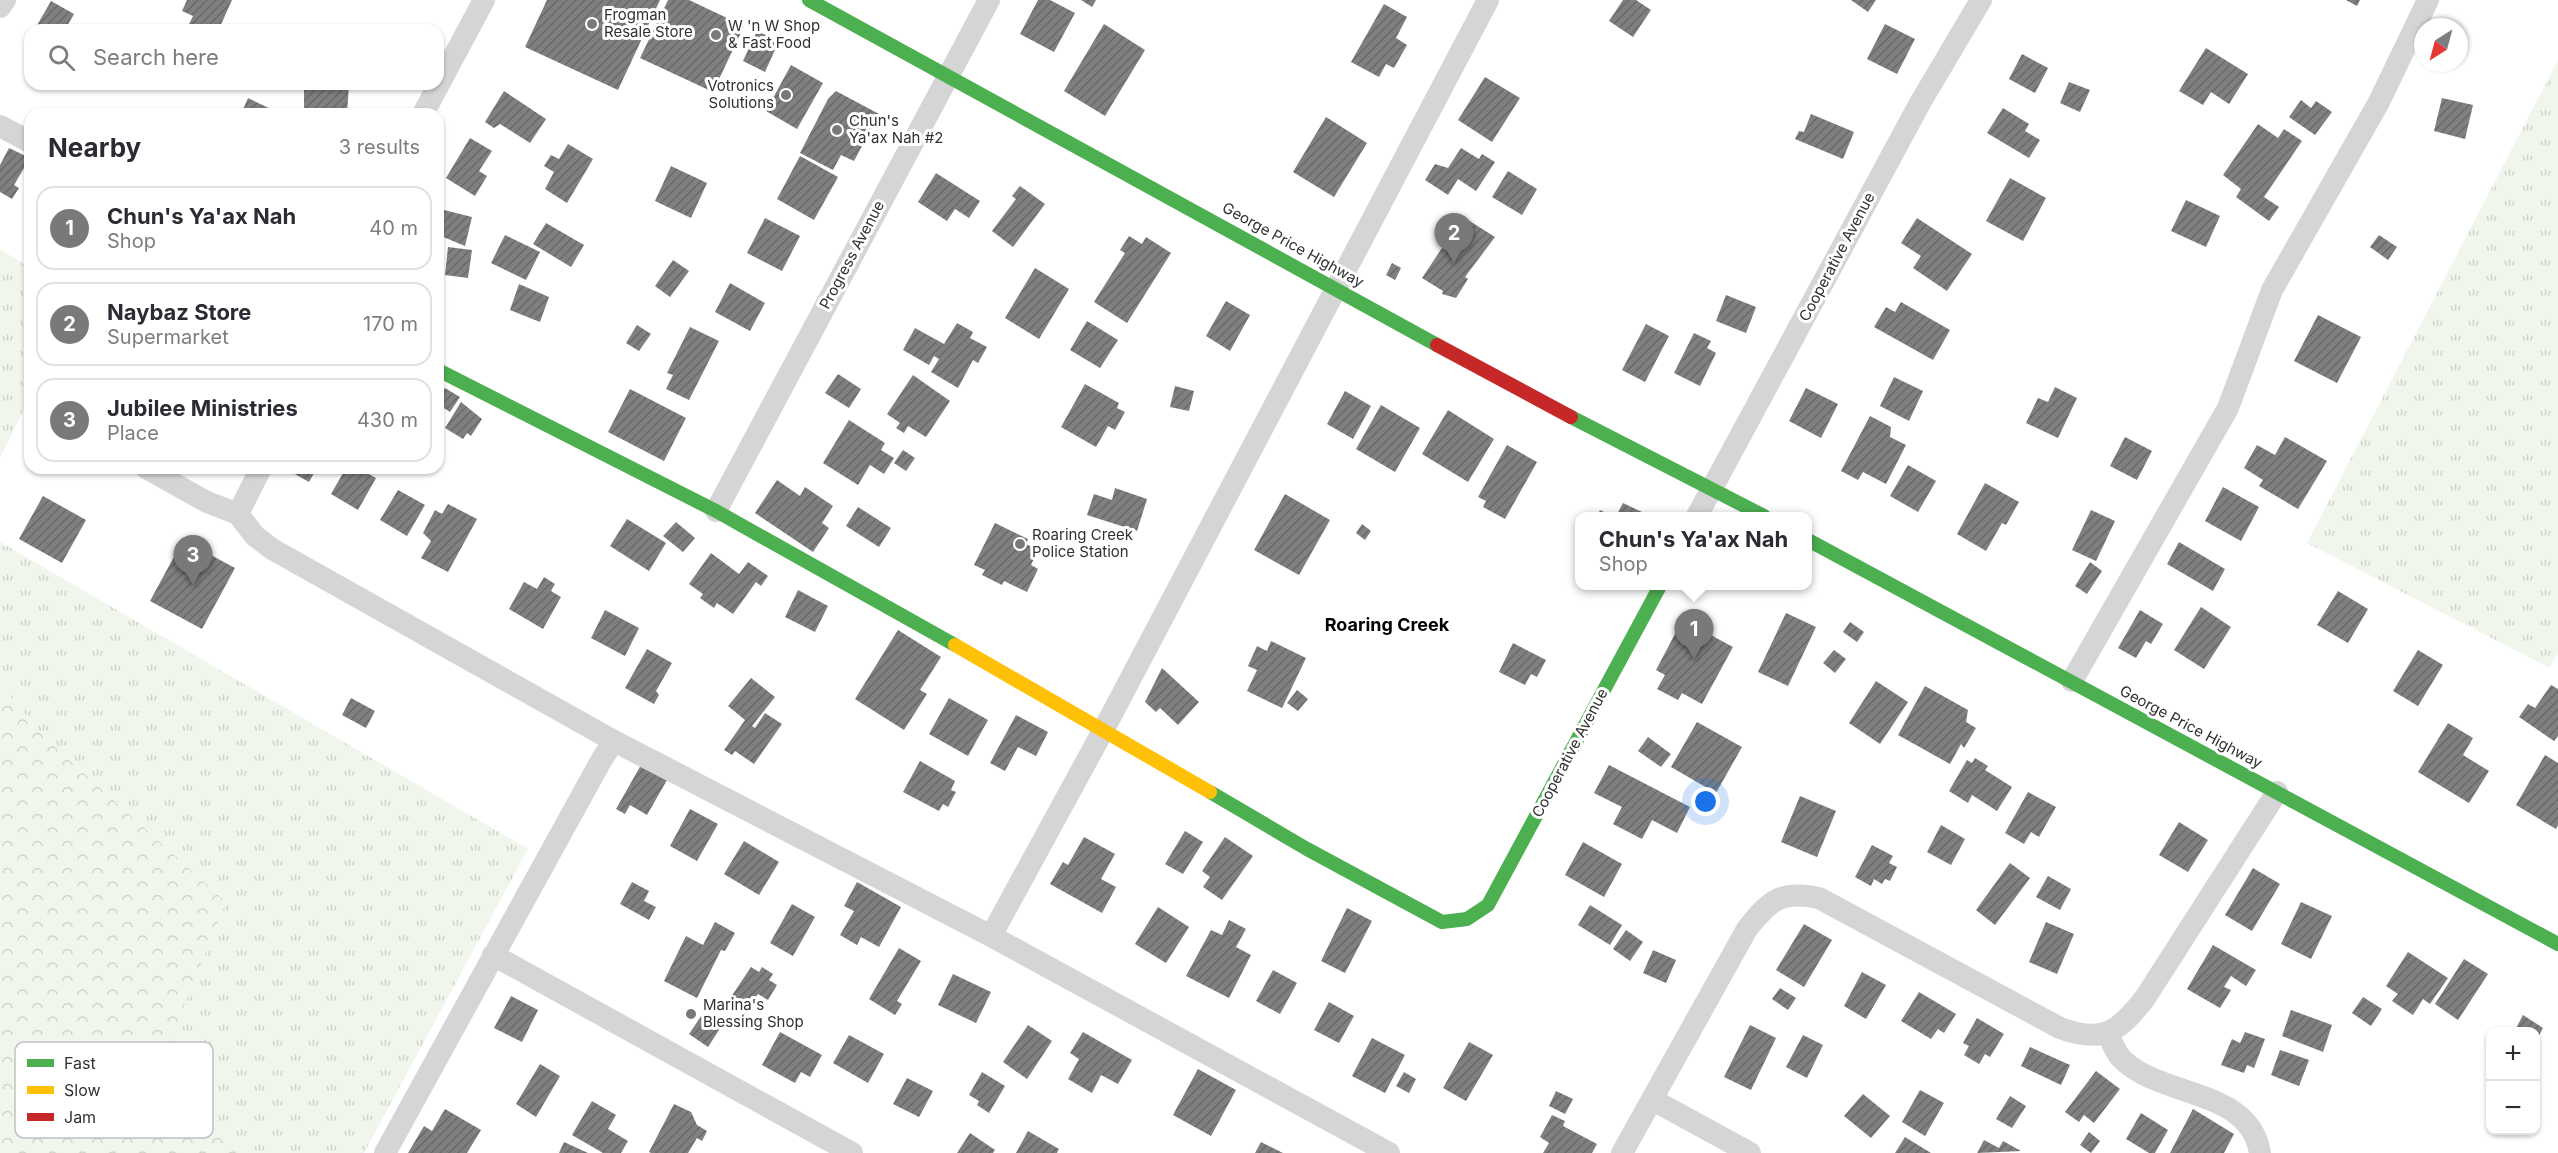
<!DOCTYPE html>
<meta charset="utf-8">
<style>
:root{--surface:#fff;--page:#f7f7f7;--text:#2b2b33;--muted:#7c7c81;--line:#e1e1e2;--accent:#797979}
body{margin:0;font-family:Inter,sans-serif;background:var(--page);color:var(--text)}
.controls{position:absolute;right:18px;bottom:18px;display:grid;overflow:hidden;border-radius:12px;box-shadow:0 2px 4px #0004}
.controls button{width:54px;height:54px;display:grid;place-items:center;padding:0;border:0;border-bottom:2px solid var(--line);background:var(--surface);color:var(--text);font:30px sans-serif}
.compass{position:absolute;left:2414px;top:18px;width:54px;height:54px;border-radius:50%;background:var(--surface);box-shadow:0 2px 4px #0004;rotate:216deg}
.you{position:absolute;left:1706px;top:802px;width:21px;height:21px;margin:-15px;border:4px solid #fff;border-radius:50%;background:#1a73e8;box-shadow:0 0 0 9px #1a73e833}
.badge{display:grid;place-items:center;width:39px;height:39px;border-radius:50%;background:var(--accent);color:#fff;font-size:20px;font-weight:700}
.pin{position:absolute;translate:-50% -50px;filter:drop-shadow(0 2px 3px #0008)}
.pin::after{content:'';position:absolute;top:32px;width:21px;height:18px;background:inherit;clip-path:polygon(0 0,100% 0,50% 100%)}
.popup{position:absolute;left:1575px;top:512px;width:237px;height:78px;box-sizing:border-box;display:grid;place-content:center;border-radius:12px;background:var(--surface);filter:drop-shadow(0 2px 4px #0005);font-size:20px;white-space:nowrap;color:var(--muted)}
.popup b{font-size:22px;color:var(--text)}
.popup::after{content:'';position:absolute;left:50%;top:100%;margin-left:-12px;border:12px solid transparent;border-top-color:var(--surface)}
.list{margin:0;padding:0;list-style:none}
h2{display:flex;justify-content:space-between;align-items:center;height:78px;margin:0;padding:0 24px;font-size:26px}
h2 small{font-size:20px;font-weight:400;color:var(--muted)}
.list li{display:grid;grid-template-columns:39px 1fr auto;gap:18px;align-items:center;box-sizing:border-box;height:84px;margin:0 12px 12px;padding:0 12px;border:2px solid var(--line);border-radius:18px}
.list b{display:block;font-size:22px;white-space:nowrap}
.list p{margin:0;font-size:20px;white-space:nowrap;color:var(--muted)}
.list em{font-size:20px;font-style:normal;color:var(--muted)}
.icon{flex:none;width:33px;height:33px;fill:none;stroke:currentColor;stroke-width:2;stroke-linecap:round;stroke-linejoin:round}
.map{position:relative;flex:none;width:2558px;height:1153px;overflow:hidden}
.search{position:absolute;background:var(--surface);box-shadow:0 2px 4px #0004;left:24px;top:24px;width:420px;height:66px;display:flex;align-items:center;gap:15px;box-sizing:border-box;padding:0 21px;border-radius:18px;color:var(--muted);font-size:22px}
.panel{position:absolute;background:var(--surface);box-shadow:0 2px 4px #0004;left:24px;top:108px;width:420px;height:366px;border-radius:18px}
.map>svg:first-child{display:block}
.grass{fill:url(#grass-tufts)}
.forest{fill:url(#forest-crowns)}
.building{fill:url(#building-hatch)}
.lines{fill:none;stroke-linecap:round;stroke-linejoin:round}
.street{stroke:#d5d5d5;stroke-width:22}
.fast{stroke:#4caf50;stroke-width:14}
.slow{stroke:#ffc107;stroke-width:14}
.jam{stroke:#c62828;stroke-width:14}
.poi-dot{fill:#797979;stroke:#fff;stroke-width:2}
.labels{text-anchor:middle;stroke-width:6;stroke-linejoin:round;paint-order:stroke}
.poi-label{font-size:15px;fill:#313131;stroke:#fff;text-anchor:start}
.street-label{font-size:15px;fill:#313131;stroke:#fff}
.quarter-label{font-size:18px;font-weight:bold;fill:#000;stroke:#fff}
.key{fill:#fff;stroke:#c1c1c1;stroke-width:1.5}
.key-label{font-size:16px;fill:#313131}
</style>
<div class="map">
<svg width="2558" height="1153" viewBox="0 0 2558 1153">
<defs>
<pattern id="grass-tufts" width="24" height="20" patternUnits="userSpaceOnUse" patternTransform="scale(1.5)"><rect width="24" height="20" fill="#f1f6ed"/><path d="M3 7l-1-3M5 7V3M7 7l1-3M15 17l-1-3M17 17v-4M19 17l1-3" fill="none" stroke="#cfd3cc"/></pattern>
<pattern id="forest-crowns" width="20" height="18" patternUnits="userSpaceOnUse" patternTransform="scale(1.5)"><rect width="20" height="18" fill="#f1f6ed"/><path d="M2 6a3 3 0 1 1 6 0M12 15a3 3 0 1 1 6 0" fill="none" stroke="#cfd3cc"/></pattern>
<pattern id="building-hatch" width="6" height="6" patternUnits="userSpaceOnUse" patternTransform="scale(1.5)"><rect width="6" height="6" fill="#808080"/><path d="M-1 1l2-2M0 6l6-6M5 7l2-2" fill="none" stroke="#696969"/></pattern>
</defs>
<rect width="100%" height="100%" fill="#fff"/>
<path class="grass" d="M2558 60V652L2550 668 2307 543Z
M0 249 30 268V397L0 458Z
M0 542 528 849 364 1153H243L208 1119 164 1053 226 902 47 740 0 685Z"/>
<path class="forest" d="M0 685 47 740 226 902 165 1053 208 1119 243 1153H0Z"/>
<path class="building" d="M187 0H232L219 29 209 25 206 30 188 26 193 16 182 11Z
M547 0H660L618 90 525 47Z
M668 0H689L744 26 713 92 640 58Z
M1038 0H1050L1075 13 1054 52 1020 34Z
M1081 0H1096L1092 7Z
M1623 0H1636L1651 10 1633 37 1609 21Z
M1851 0H1876L1868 12Z
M2346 0H2360L2357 6Z
M51 1 74 14 65 30H41L36 27Z
M1384 4 1407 17 1396 38 1407 45 1394 68 1386 64 1379 77 1351 62Z
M1104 24 1145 50 1105 116 1064 91Z
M1885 24 1915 39 1897 74 1867 59Z
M757 31 779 41 765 72 743 61Z
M2206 48 2248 74 2229 104 2211 92 2203 105 2179 91Z
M2022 54 2048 68 2035 93 2009 79Z
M791 65 823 83 797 129 766 111Z
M1485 77 1520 98 1492 142 1458 120Z
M2069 82 2090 90 2080 112 2060 103Z
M304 84H349L347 114H304Z
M504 91 546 119 530 143 500 124 494 128 485 122Z
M836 91 879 114 854 161 841 155 833 170 800 153 828 99Z
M248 98 273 110 271 114H241Z
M2442 98 2473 105 2465 139 2434 131Z
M2301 100 2311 108 2316 101 2332 112 2315 135 2289 117Z
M2003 108 2029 124 2025 131 2040 140 2029 158 1987 133Z
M1811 114 1854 132 1843 159 1795 139 1799 131 1804 132Z
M1326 117 1367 143 1334 197 1293 172Z
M2258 124 2278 138 2284 129 2302 141 2264 197 2279 207 2269 221 2236 197 2241 189 2223 175Z
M470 138 492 151 479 171 487 176 475 196 446 178Z
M568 144 593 159 567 203 545 189 554 172 544 166 551 155 559 159Z
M9 148 30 158 14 185 19 188 12 199 0 192V165Z
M1461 148 1479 159 1482 154 1495 162 1476 191 1458 179 1448 195 1425 180 1435 164 1448 168Z
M800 156 838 177 814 220 777 199Z
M671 166 707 183 691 218 655 201Z
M1508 171 1537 189 1522 215 1492 197Z
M936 173 980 201 969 218 955 209 947 221 918 202Z
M2010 178 2046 198 2023 241 1986 221Z
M1020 186 1045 204 1013 247 992 231 1016 199 1012 196Z
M2186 200 2220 216 2206 247 2171 231Z
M444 210 472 217 465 246 441 236 443 227 440 226Z
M1460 215 1495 237 1465 277 1468 279 1456 298 1442 294 1443 291 1422 278 1442 248 1444 249 1454 235 1448 232Z
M765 218 800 236 782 271 747 253Z
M1917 218 1972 254 1947 291 1913 268 1921 256 1901 243Z
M546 223 584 245 571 267 533 244Z
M505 235 540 252 526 280 491 263Z
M2379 235 2397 247 2388 260 2370 247Z
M1129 236 1142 244 1146 237 1171 253 1127 323 1094 302 1125 253 1120 250Z
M448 247 472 250 468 278 445 275Z
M673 260 689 271 670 297 655 286Z
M1392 263 1401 268 1395 280 1386 275Z
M1035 268 1069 289 1039 339 1005 318Z
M730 283 765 303 750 331 715 312Z
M519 284 549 297 540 322 510 310Z
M1726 295 1756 307 1746 333 1716 321Z
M1226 301 1250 315 1230 351 1206 336Z
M1901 302 1950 330 1933 360 1874 327 1886 307 1895 312Z
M2318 315 2361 337 2337 383 2294 361Z
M1087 321 1118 340 1100 368 1070 350Z
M957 323 973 332 970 338 987 347 978 363 973 360 958 388 931 372 939 359 934 356 929 365 903 350 915 328 944 344Z
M1646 324 1669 336 1645 382 1622 370Z
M637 325 651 334 639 351 626 343Z
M690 327 719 341 689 400 666 389 673 375 667 373Z
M1694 333 1711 341 1707 348 1716 353 1700 386 1674 373Z
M838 374 861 389 849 408 825 393Z
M913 375 950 401 926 437 908 426 904 433 896 428 900 423 887 414Z
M1894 377 1923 391 1909 421 1880 406Z
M1085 384 1119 403 1117 408 1125 412 1115 430 1108 426 1096 447 1061 427Z
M1175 386 1194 391 1189 411 1170 407Z
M2055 387 2077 398 2058 438 2026 423 2038 398 2048 402Z
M445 388 460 397 450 412 438 404V398Z
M1806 388 1838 404 1821 438 1789 421Z
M630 389 686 418 664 461 608 432Z
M1345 391 1371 406 1353 439 1327 424Z
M461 402 482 419 471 436 467 433 463 439 445 428Z
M1381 405 1420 428 1395 472 1356 449Z
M1448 410 1494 439 1468 482 1422 454Z
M1870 416 1891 427 1890 437 1906 445 1886 484 1863 472 1858 480 1841 471Z
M849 420 885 443 881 450 894 458 884 474 870 465 858 485 823 463Z
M2125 437 2152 451 2137 480 2110 466Z
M2285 437 2327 461 2298 509 2259 486 2263 480 2244 468 2257 445 2275 455Z
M1507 445 1537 462 1505 519 1483 507 1486 501 1478 497Z
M903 450 915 458 906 471 894 463Z
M1908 465 1936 481 1918 512 1890 496Z
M284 468H317L309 482Z
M346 468H358L376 478 358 510 331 494Z
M777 480 800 496 805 487 833 506 822 523 829 528 813 552 755 513Z
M1985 483 2019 502 2006 525 2002 523 1986 551 1957 534Z
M2223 487 2259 507 2241 541 2205 521Z
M1115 488 1147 499 1137 531 1087 515 1094 494 1112 500Z
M398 490 425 505 407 536 380 520Z
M1285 494 1330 520 1299 575 1254 550Z
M43 496 86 520 62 563 19 539Z
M1623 503 1644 513 1643 516H1616Z
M448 504 477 519 448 572 421 558 431 541 423 533 435 510 442 514Z
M858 507 891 528 879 547 846 526Z
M1600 510 1612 516H1597Z
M2091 510 2115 521 2096 561 2072 550Z
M627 519 666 543 649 571 610 546Z
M676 522 695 538 683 552 663 536Z
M995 523 1028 539 1026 544 1038 550 1031 565 1038 569 1027 592 1004 581 1002 585 982 575 985 570 974 565Z
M1362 524 1371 531 1365 540 1356 533Z
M183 540 235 568 202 629 150 601Z
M2179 542 2225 569 2213 591 2167 564Z
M711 553 739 574 748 562 768 576 761 586 756 582 733 614 717 603 714 608 700 598 703 594 689 584Z
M2090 562 2102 571 2087 594 2075 586Z
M544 577 555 584 551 591 561 597 543 629 509 609 524 582 537 589Z
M798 590 828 606 815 632 785 617Z
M2338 591 2368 609 2348 643 2317 625Z
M2201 607 2231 627 2204 669 2174 650Z
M605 610 639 628 625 656 591 638Z
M2140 610 2163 624 2151 644 2146 641 2136 658 2118 648Z
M1786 613 1816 627 1788 686 1758 672Z
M1850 622 1864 632 1857 642 1843 632Z
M1694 626 1733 647 1702 704 1682 693 1678 700 1657 689 1665 675 1656 670 1676 632 1687 638Z
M898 630 941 657 920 690 927 694 904 730 855 699Z
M1271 641 1306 658 1282 708 1247 691 1257 670 1248 666 1257 646 1267 651Z
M1513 643 1546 660 1537 677 1531 674 1525 685 1499 672Z
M647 649 672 663 656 691 659 695 654 704 625 688Z
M1834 650 1846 659 1835 673 1823 663Z
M2418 650 2443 665 2418 706 2393 691Z
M1162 668 1199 702 1178 725 1160 708 1156 712 1145 702Z
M751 678 775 697 752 726 755 728 765 713 782 724 754 764 735 751 732 755 724 750 745 720 728 706Z
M1876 681 1908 702 1880 744 1849 723Z
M2551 685 2558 689V736L2554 741 2519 717 2528 704 2535 708Z
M1925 686 1968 710 1966 722 1976 728 1964 748 1961 744 1950 764 1898 735Z
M1297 690 1308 699 1298 711 1287 703Z
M351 698 375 711 366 728 342 715Z
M949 698 988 720 968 756 929 734Z
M1016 715 1048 732 1036 756 1018 747 1005 771 990 763Z
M1697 722 1742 747 1716 793 1671 767Z
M2448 723 2473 738 2463 755 2489 771 2469 803 2418 772Z
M1648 737 1671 754 1661 767 1638 751Z
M2545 755 2558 763V825L2556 829 2516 805Z
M1975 758 1988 766 1985 770 2012 787 1997 811 1972 795 1968 803 1949 791 1967 760 1972 763Z
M920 761 955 781 951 790 956 792 948 807 943 804 939 811 903 792Z
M641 765 667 780 647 815 630 805 625 814 616 809Z
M1609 765 1690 807 1677 833 1652 820 1642 839 1613 824 1622 807 1594 793Z
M2028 792 2056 807 2039 837 2031 832 2024 844 2005 833Z
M1800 796 1836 811 1817 857 1781 842Z
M690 809 718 824 697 861 670 846Z
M2179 822 2208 840 2188 872 2159 855Z
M1941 825 1965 839 1951 865 1927 852Z
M1185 831 1203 842 1183 874 1165 864Z
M1084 837 1115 854 1101 879 1116 887 1102 913 1050 884 1063 862 1068 865Z
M1225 837 1253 856 1222 900 1203 887 1210 877 1202 871Z
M744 841 779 862 759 895 724 874Z
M1583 842 1622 864 1604 897 1565 875Z
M1872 845 1893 856 1889 863 1897 867 1890 881 1885 879 1882 884 1874 879 1871 886 1855 877Z
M2010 863 2030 878 1995 925 1976 910Z
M2253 868 2280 884 2252 931 2225 915Z
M2048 876 2071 889 2060 910 2036 897Z
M632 882 649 891 644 901 656 907 649 920 620 904Z
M857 882 901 907 879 947 861 937 857 945 840 935 854 911 844 906Z
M2301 902 2332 916 2311 959 2281 944Z
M792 904 815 917 793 956 770 943Z
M1590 905 1622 925 1610 945 1578 925Z
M1158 907 1189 927 1166 963 1135 944Z
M1347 908 1372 921 1345 973 1321 961Z
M1229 920 1246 929 1236 947 1251 955 1229 998 1186 976 1211 930 1222 935Z
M715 922 735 933 725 951 721 950 697 998 664 981 686 936 703 945Z
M2046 922 2074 934 2057 974 2029 962Z
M1804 924 1832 940 1804 987 1776 970Z
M1626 930 1643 942 1630 961 1613 949Z
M2213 945 2256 970 2246 986 2231 976 2224 987 2231 990 2220 1008 2187 989Z
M899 948 921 961 897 1001 902 1004 895 1015 869 999Z
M1653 950 1676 960 1666 983 1643 973Z
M2408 952 2448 978 2430 1004 2423 999 2413 1015 2392 1001 2398 994 2386 986Z
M2464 959 2488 974 2458 1020 2435 1004Z
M751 967 759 972 762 967 773 974 769 980 777 985 768 1000 758 994 744 1015 727 1003Z
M1273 970 1297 983 1280 1014 1256 1001Z
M1862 972 1886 985 1866 1019 1844 1006Z
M953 974 991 992 976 1023 938 1005Z
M1780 988 1796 998 1788 1010 1772 999Z
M1919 992 1956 1014 1944 1033 1938 1029 1931 1039 1901 1021Z
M511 996 538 1010 522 1042 494 1028Z
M2363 997 2382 1009 2371 1026 2352 1013Z
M1329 1002 1354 1016 1339 1043 1314 1030Z
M2291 1010 2332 1025 2323 1052 2282 1036Z
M704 1012 723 1024 708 1047 689 1034Z
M2523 1015 2543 1028 2536 1041V1032H2514Z
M1977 1018 2004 1034 1990 1057 1985 1054 1979 1064 1964 1055 1969 1046 1963 1043Z
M1028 1025 1052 1041 1027 1079 1003 1062Z
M1750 1025 1776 1038 1751 1090 1724 1077Z
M780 1032 822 1055 810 1077 801 1072 795 1083 762 1065Z
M1083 1032 1132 1060 1118 1084 1101 1075 1092 1093 1068 1079 1079 1059 1070 1053Z
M2245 1032 2265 1039 2254 1068 2247 1065 2244 1073 2221 1065 2232 1039 2240 1043Z
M849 1035 884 1054 868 1083 833 1063Z
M1803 1035 1823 1045 1807 1078 1786 1067Z
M1372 1038 1405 1055 1385 1093 1352 1076Z
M1469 1042 1493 1055 1466 1101 1443 1088Z
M2030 1047 2070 1065 2061 1085 2021 1066Z
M2280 1050 2309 1060 2299 1086 2271 1075Z
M540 1064 560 1076 536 1117 516 1104Z
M1198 1069 1236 1090 1211 1136 1173 1115Z
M2096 1071 2120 1089 2094 1123 2084 1115 2079 1122 2065 1112Z
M982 1072 1005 1086 989 1113 977 1105 979 1101 969 1095Z
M1404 1072 1416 1079 1409 1093 1396 1086Z
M907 1078 933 1091 919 1117 893 1104Z
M1920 1090 1944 1103 1925 1136 1902 1122Z
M1556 1091 1573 1099 1565 1114 1549 1106Z
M1863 1094 1890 1116 1871 1138 1844 1116Z
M2010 1096 2026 1106 2012 1128 1996 1119Z
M592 1101 616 1115 608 1129 628 1141 621 1153H603L572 1135Z
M674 1104 691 1112 697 1125 707 1131 702 1141 697 1138 688 1153H651L649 1152Z
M445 1109 481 1130 467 1153H408L424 1126 432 1131Z
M2193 1109 2234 1134 2224 1153H2170Z
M2141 1113 2168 1130 2155 1153H2149L2126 1139Z
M1552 1115 1565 1121 1563 1126 1597 1144 1592 1153H1543L1549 1143 1540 1137Z
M1028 1131 1059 1149 1057 1153H1016Z
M2089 1132 2100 1141 2091 1153 2080 1145Z
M970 1133 995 1150 993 1153H957Z
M1905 1137 1931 1153H1895Z
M1984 1140 1999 1148 2003 1141 2021 1151 1977 1153Z
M564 1142 588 1153H559Z
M1261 1142 1283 1153H1255Z"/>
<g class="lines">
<path class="street" d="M0 7 5 0
M423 114 484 0
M0 126 30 142
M146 468 207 502 238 514 255 536 272 549 614 741 991 936 1389 1153
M716 511 989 0
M238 514 261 468
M1697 516 1920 103 1981 0
M2072 681 2228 408 2272 290 2379 102 2428 0
M991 936 1104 729 1488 0
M493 955 852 1153
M2108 1033C2112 1043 2116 1054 2124 1061 2164 1098 2250 1089 2260 1153
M1653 1100 1750 1153
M385 1153 602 759 614 741
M1622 1153 1747 929C1770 900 1781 890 1819 898L2060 1028C2102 1044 2119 1032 2145 998L2277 792"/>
<path class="fast" d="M809 0 1437 345
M438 370 716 511 955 645
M1571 417 1764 516
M1808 540 2558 944
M1210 792 1307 849 1442 922 1467 919 1488 905 1660 586"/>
<path class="slow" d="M955 645 1210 792"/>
<path class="jam" d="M1437 345 1571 417"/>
</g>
<g class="poi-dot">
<circle cx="592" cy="24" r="6"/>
<circle cx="716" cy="35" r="6"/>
<circle cx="786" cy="95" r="6"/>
<circle cx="837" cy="130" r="6"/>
<circle cx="1020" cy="544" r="6"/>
<circle cx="691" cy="1014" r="6"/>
</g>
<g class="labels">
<g class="poi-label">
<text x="604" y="20">Frogman<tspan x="604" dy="17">Resale Store</tspan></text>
<text x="728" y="31">W 'n W Shop<tspan x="728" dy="17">&amp; Fast Food</tspan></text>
<text x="774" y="91" text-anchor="end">Votronics<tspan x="774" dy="17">Solutions</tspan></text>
<text x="849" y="126">Chun's<tspan x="849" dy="17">Ya'ax Nah #2</tspan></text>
<text x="1032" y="540">Roaring Creek<tspan x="1032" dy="17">Police Station</tspan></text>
<text x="703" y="1010">Marina's<tspan x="703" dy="17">Blessing Shop</tspan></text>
</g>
<g class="street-label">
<text transform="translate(1293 245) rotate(29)" y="5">George Price Highway</text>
<text transform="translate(852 255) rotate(-62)" y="5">Progress Avenue</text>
<text transform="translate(1837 257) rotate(-62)" y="5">Cooperative Avenue</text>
<text transform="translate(2191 727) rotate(28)" y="5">George Price Highway</text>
<text transform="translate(1570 753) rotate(-62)" y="5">Cooperative Avenue</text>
</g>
<g class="quarter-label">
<text x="1387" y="631">Roaring Creek</text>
</g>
</g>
<rect x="15" y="1042" width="198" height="96" rx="9" class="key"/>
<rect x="27" y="1059" width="27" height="8" fill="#4caf50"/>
<rect x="27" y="1086" width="27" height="8" fill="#ffc107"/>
<rect x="27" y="1113" width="27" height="8" fill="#c62828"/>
<g class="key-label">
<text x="64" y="1069">Fast</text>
<text x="64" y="1096">Slow</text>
<text x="64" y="1123">Jam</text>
</g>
</svg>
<div class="controls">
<button>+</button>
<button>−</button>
</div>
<svg class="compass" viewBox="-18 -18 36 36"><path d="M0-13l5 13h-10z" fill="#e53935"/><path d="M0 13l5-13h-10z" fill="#7c7c81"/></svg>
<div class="you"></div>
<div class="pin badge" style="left:1694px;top:659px">1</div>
<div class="popup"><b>Chun's Ya'ax Nah</b>Shop</div>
<div class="pin badge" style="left:1454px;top:263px">2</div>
<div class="pin badge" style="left:193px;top:585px">3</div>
<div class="search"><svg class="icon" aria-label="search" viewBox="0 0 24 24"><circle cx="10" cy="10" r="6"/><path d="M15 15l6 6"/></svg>Search here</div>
<section class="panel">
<h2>Nearby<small>3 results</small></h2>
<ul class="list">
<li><span class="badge">1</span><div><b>Chun's Ya'ax Nah</b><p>Shop</p></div><em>40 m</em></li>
<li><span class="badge">2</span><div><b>Naybaz Store</b><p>Supermarket</p></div><em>170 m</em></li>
<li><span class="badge">3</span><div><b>Jubilee Ministries</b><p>Place</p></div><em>430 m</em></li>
</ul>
</section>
</div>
